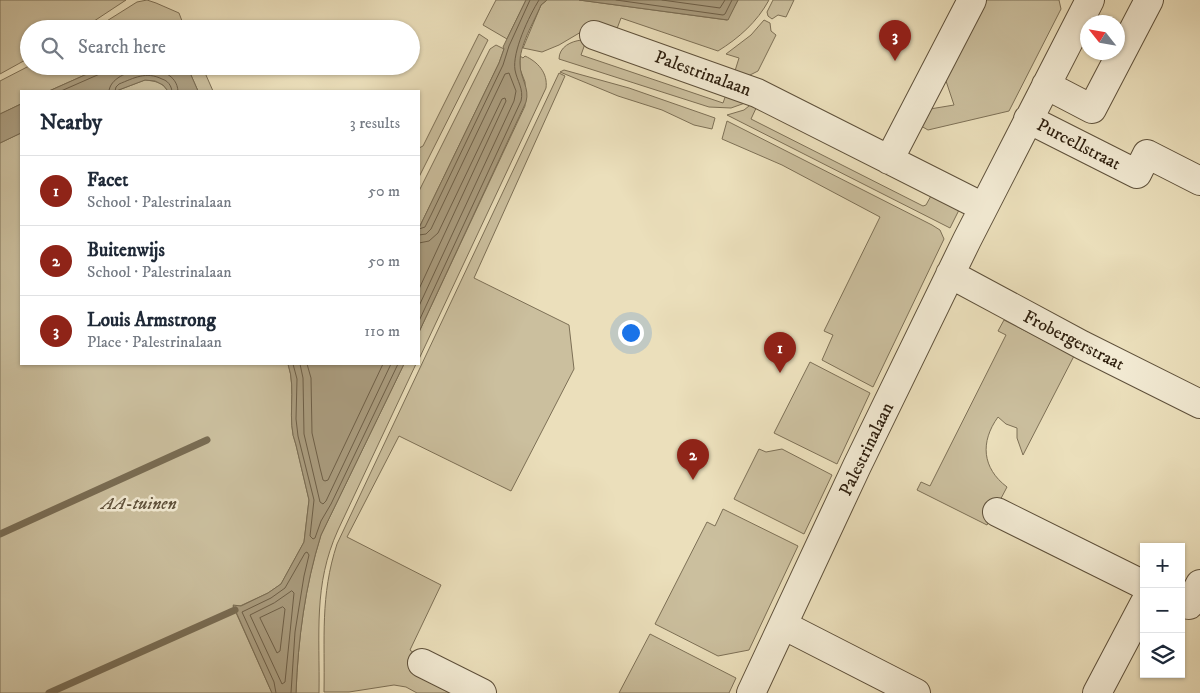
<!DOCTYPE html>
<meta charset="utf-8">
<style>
:root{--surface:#fff;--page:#f6f6f7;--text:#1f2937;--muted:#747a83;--line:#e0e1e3;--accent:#8f2418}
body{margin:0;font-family:"IM FELL DW Pica",serif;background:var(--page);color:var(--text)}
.controls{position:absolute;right:15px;bottom:15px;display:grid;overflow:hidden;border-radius:0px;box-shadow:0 1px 4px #0004}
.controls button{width:45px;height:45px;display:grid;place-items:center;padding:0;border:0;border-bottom:1px solid var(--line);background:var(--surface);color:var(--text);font:25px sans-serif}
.compass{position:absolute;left:1080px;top:15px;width:45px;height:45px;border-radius:50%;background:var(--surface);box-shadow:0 1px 4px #0004;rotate:301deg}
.you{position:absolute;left:630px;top:332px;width:18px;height:18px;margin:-12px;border:4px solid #fff;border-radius:50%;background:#1a73e8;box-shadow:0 0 0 8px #1a73e833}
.badge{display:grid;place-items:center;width:32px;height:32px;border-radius:50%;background:var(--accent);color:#fff;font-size:16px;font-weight:700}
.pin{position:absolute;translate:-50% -41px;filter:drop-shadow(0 1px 2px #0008)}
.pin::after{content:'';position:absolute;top:26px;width:18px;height:15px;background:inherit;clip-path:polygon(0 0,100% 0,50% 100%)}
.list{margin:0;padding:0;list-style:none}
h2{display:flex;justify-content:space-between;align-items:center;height:65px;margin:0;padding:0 20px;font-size:21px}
h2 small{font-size:16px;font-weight:400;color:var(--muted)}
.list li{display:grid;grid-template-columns:32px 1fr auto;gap:15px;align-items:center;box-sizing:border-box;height:70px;padding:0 20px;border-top:1px solid var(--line)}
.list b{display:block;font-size:19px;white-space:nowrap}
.list p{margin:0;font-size:16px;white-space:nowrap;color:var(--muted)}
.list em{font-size:16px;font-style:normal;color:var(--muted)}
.icon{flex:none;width:28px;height:28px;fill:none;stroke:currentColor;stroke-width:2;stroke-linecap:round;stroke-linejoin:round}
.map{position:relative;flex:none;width:1200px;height:693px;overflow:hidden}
.search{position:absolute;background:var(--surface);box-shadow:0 1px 4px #0004;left:20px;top:20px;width:400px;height:55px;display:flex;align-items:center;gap:12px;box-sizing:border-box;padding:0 18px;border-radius:28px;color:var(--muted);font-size:19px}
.panel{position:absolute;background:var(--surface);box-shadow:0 1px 4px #0004;left:20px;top:90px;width:400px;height:275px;border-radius:0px}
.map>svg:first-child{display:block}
.green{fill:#cbbf9e;stroke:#7d7056}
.water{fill:#ab9e81;stroke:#796c53}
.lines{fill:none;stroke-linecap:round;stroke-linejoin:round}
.shore{stroke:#6d5f48;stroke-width:1}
.stream{stroke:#796c53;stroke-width:7}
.minor-casing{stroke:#5e503a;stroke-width:30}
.minor{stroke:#f2ead3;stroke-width:28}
.labels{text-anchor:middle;stroke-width:5;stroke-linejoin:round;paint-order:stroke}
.street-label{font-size:18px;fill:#2f200f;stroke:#f2ead3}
.park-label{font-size:18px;font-style:italic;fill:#5e503a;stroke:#f2ead3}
</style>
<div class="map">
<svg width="1200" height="693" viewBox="0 0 1200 693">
<rect width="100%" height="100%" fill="#ebdfbb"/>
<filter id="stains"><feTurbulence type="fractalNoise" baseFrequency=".004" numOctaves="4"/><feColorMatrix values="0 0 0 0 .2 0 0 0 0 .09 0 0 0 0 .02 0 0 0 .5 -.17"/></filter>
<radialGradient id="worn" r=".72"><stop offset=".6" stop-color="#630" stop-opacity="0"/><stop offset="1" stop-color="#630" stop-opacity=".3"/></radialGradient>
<path class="green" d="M0 0H126L82 29H29V58L0 74Z
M147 0 156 3 179 13 185 29H94L137 2Z
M496 0H526L507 39 483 25Z
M547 0H579L727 20 738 0H769C757 22 739 38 718 51L621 18 615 34 590 30 581 32 559 45 542 52 523 48 541 5Z
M773 0H794L786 17 778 15 772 19 768 16 767 12Z
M985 0H1059L1061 9 1009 111 928 130 921 126 930 109 954 105 945 78Z
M764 20 770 23 771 31 776 35 758 71 748 76 734 74 739 58 726 54 751 35Z
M479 34 488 40 419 177V148L423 146Z
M582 40 586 41 581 55 723 103 728 89 745 103 731 108 709 107 559 59C559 47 571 41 582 40Z
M496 45 504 49 499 63 419 228V191L490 49Z
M520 56 523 58 525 56C538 62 548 73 546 88L419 359V332L525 106V82L520 69Z
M29 66H105L49 91H21V104L0 114V81Z
M187 66H202L213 91H198Z
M564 70 629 88 715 118 712 129 694 125 662 110 618 96 560 72Z
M559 73 565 76 474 278 569 325 574 369 511 491 399 436 347 537 441 585 410 650 420 658 413 674 450 693H417L406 687 394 685 349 692H324C325 638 320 596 337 544Z
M145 80C155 81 162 82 168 91H116Z
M754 102 758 104 751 119 923 206 926 205 932 194 959 210 950 228 727 115 744 110Z
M727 121 932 225 940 230 944 239 873 387 822 360 833 335 824 331 880 217 782 165 722 139Z
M21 133V364H288C297 390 286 420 296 445L309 500 304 542 281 584 268 593 240 606H233L272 693H0V143Z
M1004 320 1074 356 1023 455 1017 438V428L1006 424 998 417C980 442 982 468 1007 487L987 525 917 490 921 482 930 486 1006 335 998 331Z
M810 362 870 393 837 464 774 433Z
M404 364H416L338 530C313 585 320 634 319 693H296C298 639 305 586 321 535Z
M759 449 766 452 782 449 832 475 804 534 734 499Z
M723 509 798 546 749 650 718 656 655 624 707 522 715 526Z
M650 634 736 678 729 693H619Z"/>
<path class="water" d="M526 0H547L541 5C534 22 519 46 520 64 520 78 530 88 526 102L419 332V228L499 63 504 49 503 47Z
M579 0H738L728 20Z
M105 66H187L198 91H168L163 85 155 81 145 80 116 91H49Z
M21 104V133L0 143V114Z
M288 364H404L321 535C305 586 298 639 296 693H272L233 605 241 606 268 593 281 584 304 542 309 500 296 445C286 420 297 390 288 364Z"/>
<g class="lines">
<path class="shore" d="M616 0 723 15 725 14 732 0
M662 0 720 8 725 0
M61 91 102 73 105 70 106 66
M109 91C111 67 176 58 178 91
M115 91 116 87 119 84C134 78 146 71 162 79 168 81 171 85 172 91
M419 229 425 227 431 215 503 65 509 46 530 0
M419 235 426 234 431 229 505 74 509 73 516 91 514 101 419 306
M419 243 429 241 438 233 502 99 505 98 506 101 419 289
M419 321 521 101C524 89 517 81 515 70 512 52 529 16 539 0
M293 364 297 379 296 419 298 436 314 500 310 536 313 539 315 538 321 521 331 504 398 364
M300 364 303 378 304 434 320 502 323 504 326 501 391 364
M307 364 311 378 312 433 320 468 323 480 325 481 328 480 383 364
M292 591 294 593 285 682 282 684 250 615 274 603Z
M283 607 285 609 280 651 277 653 260 618Z
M276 693 274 682 242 612 271 598 285 588 305 553 307 552 309 555 304 576 295 632 291 693"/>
<path class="stream" d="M0 534 207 440
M49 693 235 610"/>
<defs>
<path id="minor" d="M594 35 757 93 983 207
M1046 85 1092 109 1149 0
M1028 119 1137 174 1147 154 1200 181
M889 160 972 0
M950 274 1082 345 1200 404
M997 512 1144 585
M1189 605 1200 584
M783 625 916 693
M422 663 482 693
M751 693 857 466 967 240 1090 0
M1097 693 1144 604"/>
</defs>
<use href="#minor" class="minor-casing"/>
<use href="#minor" class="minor"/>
</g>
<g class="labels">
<g class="street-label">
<text transform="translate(703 73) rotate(20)" y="6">Palestrinalaan</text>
<text transform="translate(1079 144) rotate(27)" y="6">Purcellstraat</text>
<text transform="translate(1074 340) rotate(27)" y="6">Frobergerstraat</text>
<text transform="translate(866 449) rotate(-64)" y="6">Palestrinalaan</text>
</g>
<g class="park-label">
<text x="139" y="509">AA-tuinen</text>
</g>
</g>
<rect width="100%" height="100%" filter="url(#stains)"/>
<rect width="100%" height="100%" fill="url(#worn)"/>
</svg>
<div class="controls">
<button>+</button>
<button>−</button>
<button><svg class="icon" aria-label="layers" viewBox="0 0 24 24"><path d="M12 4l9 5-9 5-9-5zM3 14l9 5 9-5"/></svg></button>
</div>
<svg class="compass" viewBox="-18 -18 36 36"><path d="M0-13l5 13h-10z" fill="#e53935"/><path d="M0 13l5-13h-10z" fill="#747a83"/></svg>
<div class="you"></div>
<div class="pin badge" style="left:780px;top:373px">1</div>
<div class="pin badge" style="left:693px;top:480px">2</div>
<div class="pin badge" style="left:895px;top:61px">3</div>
<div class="search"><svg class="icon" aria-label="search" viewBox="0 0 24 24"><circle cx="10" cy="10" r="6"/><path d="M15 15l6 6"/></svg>Search here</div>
<section class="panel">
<h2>Nearby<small>3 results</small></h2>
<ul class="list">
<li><span class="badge">1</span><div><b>Facet</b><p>School · Palestrinalaan</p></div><em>50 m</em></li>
<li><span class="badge">2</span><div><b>Buitenwijs</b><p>School · Palestrinalaan</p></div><em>50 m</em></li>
<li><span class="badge">3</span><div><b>Louis Armstrong</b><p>Place · Palestrinalaan</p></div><em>110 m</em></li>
</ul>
</section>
</div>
